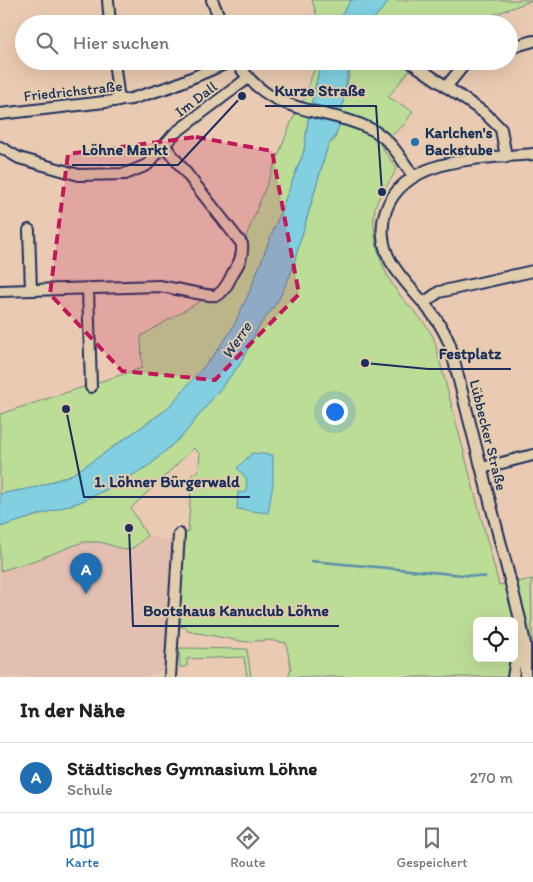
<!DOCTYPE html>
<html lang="de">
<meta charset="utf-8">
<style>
:root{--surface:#fff;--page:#f2f2f2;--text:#202124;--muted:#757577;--line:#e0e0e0;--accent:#1f6fb2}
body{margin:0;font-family:Itim,sans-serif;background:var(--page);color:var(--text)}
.controls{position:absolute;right:15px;bottom:15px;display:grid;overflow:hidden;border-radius:8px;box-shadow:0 5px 20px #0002}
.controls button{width:45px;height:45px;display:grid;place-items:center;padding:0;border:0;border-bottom:1px solid var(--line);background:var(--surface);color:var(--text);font:25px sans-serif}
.you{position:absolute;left:334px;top:411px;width:18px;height:18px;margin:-12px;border:4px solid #fff;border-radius:50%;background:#1a73e8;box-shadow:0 0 0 8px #1a73e833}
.badge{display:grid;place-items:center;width:32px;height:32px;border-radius:50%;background:var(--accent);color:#fff;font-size:16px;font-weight:700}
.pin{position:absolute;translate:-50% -41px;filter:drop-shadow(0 1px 2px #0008)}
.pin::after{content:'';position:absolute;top:26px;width:18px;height:15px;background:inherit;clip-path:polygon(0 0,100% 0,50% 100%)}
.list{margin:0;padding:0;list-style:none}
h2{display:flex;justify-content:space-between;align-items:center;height:65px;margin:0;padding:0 20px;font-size:21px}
h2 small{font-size:16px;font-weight:400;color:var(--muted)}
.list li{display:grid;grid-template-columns:32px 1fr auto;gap:15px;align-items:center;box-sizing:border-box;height:70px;padding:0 20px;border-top:1px solid var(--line)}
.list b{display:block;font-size:19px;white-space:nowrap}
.list p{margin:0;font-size:16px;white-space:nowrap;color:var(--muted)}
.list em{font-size:16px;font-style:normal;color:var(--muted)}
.icon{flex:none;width:28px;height:28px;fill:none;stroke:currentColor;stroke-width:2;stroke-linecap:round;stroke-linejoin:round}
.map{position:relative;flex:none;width:533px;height:677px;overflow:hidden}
.search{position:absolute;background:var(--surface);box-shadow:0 5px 20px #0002;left:15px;right:15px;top:15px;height:55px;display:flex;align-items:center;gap:12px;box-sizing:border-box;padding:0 18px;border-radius:28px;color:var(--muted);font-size:19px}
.sheet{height:135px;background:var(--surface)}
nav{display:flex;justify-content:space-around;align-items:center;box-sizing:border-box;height:70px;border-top:1px solid var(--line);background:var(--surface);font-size:14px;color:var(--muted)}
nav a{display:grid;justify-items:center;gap:2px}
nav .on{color:var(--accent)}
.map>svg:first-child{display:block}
.built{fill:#e3bfb1}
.green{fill:#bcdd96;stroke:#6c867a;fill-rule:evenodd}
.water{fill:#81cfe0;stroke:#588fac}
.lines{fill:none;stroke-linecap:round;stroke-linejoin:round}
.stream{stroke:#588fac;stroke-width:2.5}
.minor-casing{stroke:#1b2f5e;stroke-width:14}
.minor{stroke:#e2ceac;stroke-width:10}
.marked{fill:#c2185b;fill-opacity:0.2;stroke:#c2185b;stroke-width:4;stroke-dasharray:10 6;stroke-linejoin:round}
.poi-dot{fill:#1f6fb2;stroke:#e2ceac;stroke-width:2}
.labels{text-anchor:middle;stroke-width:4;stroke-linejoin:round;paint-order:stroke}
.street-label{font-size:15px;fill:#1b2f5e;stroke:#e2ceac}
.poi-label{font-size:15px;font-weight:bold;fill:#1b2f5e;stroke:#e2ceac;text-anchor:start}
.water-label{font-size:16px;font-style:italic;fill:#253f6b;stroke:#e2ceac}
.leader{fill:none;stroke:#1b2f5e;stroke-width:2}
.callout-dot{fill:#1b2f5e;stroke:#e2ceac;stroke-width:2}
.callout-label{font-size:16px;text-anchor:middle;font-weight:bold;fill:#1b2f5e;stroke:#e2ceac;stroke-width:4;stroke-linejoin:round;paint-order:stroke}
</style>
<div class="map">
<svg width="533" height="677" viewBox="0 0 533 677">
<rect width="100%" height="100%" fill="#eacab2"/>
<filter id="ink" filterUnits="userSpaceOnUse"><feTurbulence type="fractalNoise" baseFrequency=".02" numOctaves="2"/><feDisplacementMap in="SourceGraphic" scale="10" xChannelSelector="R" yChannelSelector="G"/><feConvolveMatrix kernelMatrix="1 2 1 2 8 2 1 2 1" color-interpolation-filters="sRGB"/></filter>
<g filter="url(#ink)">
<path class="built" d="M147 536 177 541 168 669 144 677H0V571L36 560 83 542H100L126 550 133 548Z"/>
<path class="green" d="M312 0H351L336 24H319Z
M390 0H533L469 24H369Z
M317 61H321L308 120 304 151 249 293 231 331 213 356 167 409 103 454 73 474 37 487 0 494V414L142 368 141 336 221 289 243 244 293 118 303 102Z
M352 61H417L388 97 413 111 404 125 380 145 396 167C394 182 375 193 374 215 373 239 380 264 392 284 404 304 424 317 434 339L499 585 533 579 531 582 533 677H288L291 668 286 643 268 640 246 642 187 631 186 627H170L182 534 188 532 192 473H198L200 454 194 448 131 508 147 536 133 548 126 550 100 542H83L36 560 0 571V527L80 502 118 484 151 464 184 434 240 364 258 328 279 299 291 273 328 145 335 139ZM477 621H514V658H477Z
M179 648 247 649 251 677H247L244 657 187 659V667H180Z"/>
<path class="water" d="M351 0H390L369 24H336Z
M321 61H352C341 84 346 131 328 145L291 273 279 299 258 328 240 364 184 434 151 464 118 484 80 502 0 527V494L37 487 73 474 103 454 167 409 213 356 231 331 249 293 304 151 308 120Z
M252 453 273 455V484L268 513 237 509 238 492 246 493 247 479 237 468Z"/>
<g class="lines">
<path class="stream" d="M311 561 485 577"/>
<defs>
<path id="minor" d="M108 0 110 24
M212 0 222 24
M509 48 533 41
M114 61 119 101
M236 61C272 119 323 105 373 130 391 140 402 160 413 176
M409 61 486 114 501 129 506 157
M446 87 467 61
M0 114 131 99 172 86 232 61
M0 147 19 158 79 175 125 174 147 165 175 133 248 78
M29 230 31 290
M88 289 91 387
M0 291 159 286C170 287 213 298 217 295 225 291 229 281 233 273 239 263 243 257 242 244L165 146
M425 302 439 292 533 271
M482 468 533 455
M170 677 179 534
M513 677 520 635
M525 677V644L520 619 450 345C436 309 409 292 391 262 382 246 380 227 386 210 406 155 485 159 533 154"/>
</defs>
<use href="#minor" class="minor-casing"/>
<use href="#minor" class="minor"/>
</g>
</g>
<path class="marked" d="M196 137 272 151 299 294 215 380 122 371 50 294 68 154Z"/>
<circle class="poi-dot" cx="415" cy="142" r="5"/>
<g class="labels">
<g class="street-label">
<text transform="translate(73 91) rotate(-6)" y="5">Friedrichstraße</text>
<text transform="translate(196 99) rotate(-37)" y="5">Im Dall</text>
<text transform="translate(488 435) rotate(76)" y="5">Lübbecker Straße</text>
</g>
<g class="poi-label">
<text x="425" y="138">Karlchen's<tspan x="425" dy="17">Backstube</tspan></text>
</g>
<g class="water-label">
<text transform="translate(236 340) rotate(-56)" y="6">Werre</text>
</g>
</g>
<path class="leader" d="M382 192L376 106H265M242 96L178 165H72M365 363L428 369H511M66 409L84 497H250M129 528L133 626H339"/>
<g class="callout-dot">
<circle cx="382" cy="192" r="5"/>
<circle cx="242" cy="96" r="5"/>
<circle cx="365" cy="363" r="5"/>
<circle cx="66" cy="409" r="5"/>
<circle cx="129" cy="528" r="5"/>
</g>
<g class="callout-label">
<text x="320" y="96">Kurze Straße</text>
<text x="125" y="155">Löhne Markt</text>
<text x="470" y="359">Festplatz</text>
<text x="167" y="487">1. Löhner Bürgerwald</text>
<text x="236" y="616">Bootshaus Kanuclub Löhne</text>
</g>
</svg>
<div class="controls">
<button><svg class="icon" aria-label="locate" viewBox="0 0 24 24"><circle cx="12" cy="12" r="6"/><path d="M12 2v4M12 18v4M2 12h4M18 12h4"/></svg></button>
</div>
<div class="you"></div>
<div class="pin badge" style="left:86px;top:594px">A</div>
<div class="search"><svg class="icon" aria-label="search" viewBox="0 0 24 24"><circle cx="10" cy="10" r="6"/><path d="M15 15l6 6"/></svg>Hier suchen</div>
</div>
<section class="sheet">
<h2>In der Nähe<small></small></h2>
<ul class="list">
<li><span class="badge">A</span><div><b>Städtisches Gymnasium Löhne</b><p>Schule</p></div><em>270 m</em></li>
</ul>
</section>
<nav>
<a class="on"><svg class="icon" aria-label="map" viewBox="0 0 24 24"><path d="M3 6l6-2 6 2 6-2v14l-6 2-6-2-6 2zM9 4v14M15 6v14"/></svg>Karte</a>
<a><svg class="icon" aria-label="directions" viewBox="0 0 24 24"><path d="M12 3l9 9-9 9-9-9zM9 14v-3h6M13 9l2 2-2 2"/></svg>Route</a>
<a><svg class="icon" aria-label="saved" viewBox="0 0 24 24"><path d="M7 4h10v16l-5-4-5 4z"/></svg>Gespeichert</a>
</nav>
